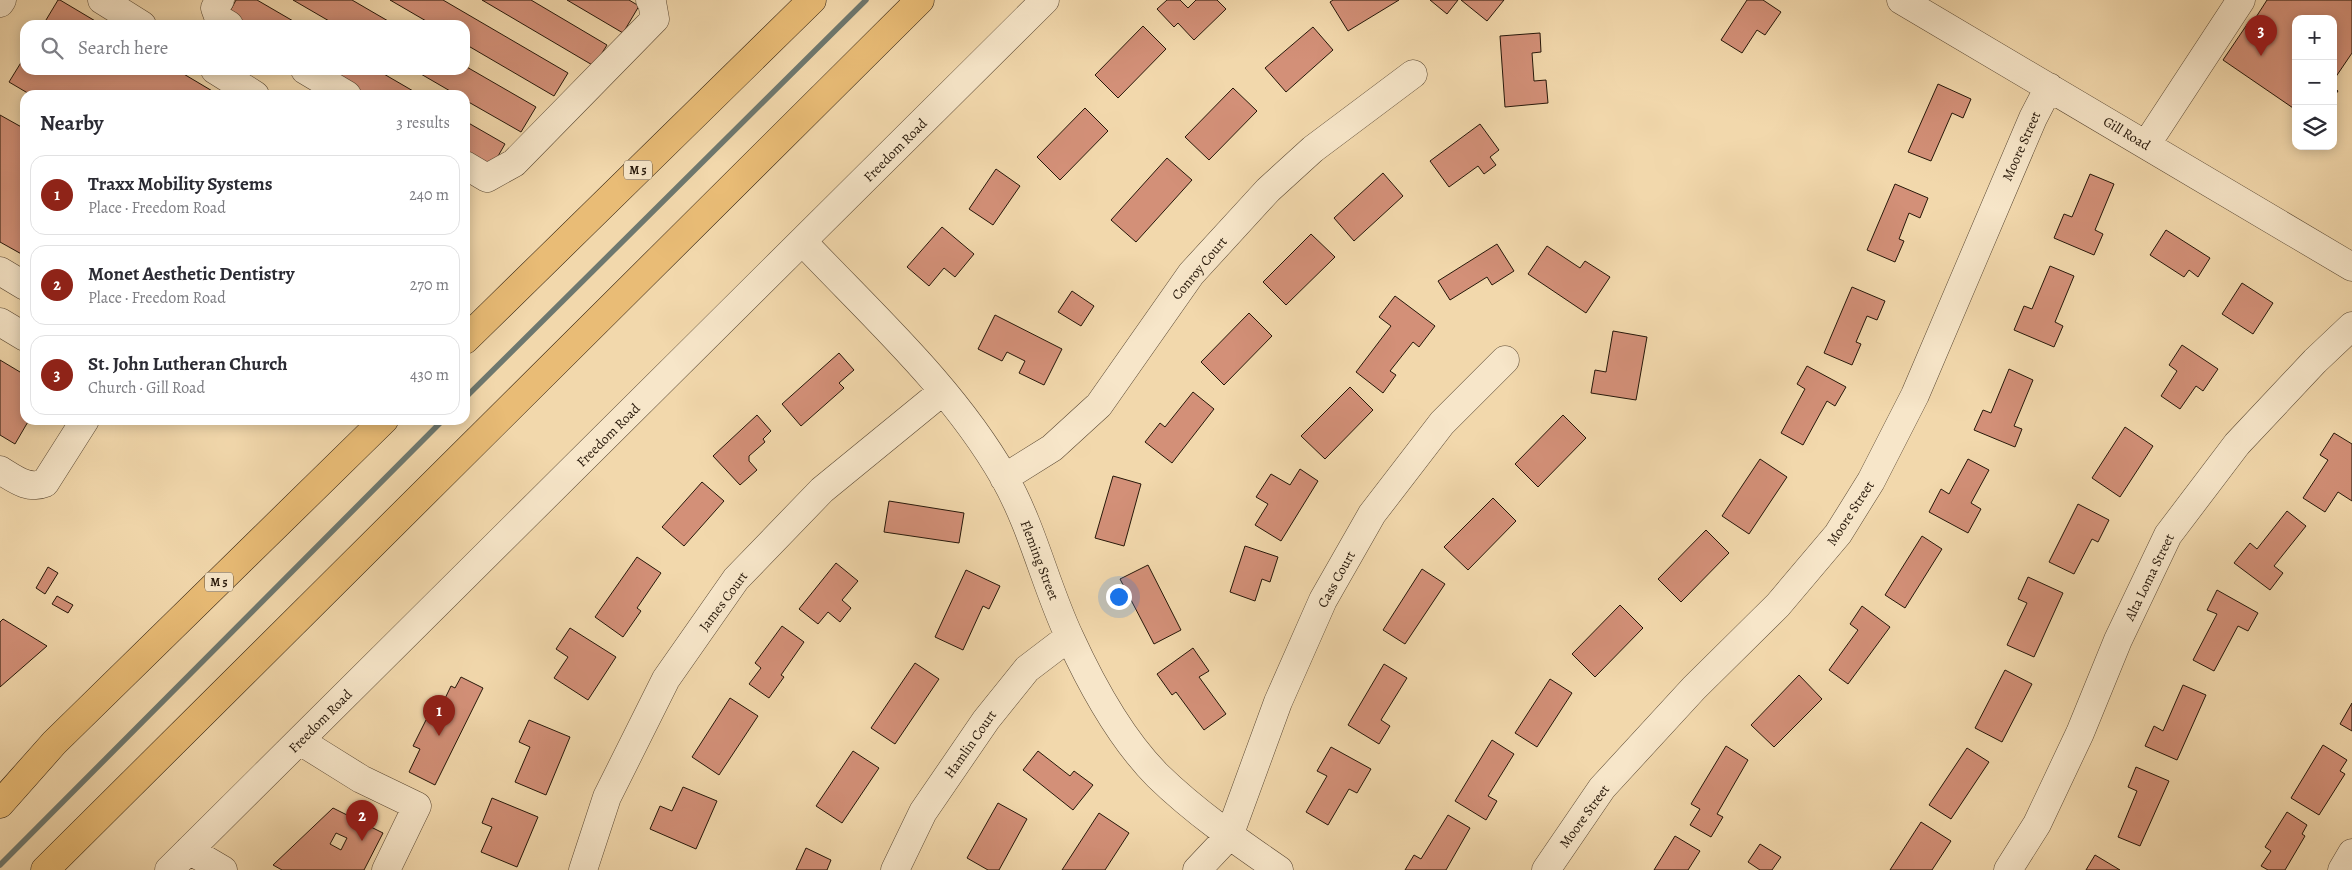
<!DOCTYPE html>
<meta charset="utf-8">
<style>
:root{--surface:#fff;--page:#f2f2f3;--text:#2b2b33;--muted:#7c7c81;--line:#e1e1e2;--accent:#8f2418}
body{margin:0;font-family:Alegreya,serif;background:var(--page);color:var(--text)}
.controls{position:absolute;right:15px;top:15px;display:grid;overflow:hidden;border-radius:10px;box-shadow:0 2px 12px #0003}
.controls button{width:45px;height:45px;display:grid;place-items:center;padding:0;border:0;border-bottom:1px solid var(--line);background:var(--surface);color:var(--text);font:25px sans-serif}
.you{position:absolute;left:1118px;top:596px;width:18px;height:18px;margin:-12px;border:4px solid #fff;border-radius:50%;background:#1a73e8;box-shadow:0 0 0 8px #1a73e833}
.badge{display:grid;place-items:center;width:32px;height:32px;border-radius:50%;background:var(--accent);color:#fff;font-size:16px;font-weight:700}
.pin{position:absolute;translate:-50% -41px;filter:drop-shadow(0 1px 2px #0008)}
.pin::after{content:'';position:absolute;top:26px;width:18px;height:15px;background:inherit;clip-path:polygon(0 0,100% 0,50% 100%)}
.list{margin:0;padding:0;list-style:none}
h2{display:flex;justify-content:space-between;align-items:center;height:65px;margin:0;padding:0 20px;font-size:21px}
h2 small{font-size:16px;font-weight:400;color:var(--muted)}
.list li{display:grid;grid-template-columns:32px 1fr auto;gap:15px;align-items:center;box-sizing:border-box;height:80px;margin:0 10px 10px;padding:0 10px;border:1px solid var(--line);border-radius:15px}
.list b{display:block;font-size:19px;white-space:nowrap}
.list p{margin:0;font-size:16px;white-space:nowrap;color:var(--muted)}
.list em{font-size:16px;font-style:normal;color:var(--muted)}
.icon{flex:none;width:28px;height:28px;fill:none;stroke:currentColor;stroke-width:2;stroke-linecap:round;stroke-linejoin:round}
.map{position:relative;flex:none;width:2352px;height:870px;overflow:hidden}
.search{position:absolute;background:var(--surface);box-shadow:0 2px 12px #0003;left:20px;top:20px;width:450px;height:55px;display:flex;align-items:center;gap:12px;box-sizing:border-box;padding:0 18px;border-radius:15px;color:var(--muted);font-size:19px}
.panel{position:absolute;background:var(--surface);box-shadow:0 2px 12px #0003;left:20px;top:90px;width:450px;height:335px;border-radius:15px}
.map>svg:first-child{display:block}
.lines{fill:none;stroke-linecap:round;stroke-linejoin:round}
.stream{stroke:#6e786f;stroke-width:5.5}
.building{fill:#d39078;stroke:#261709;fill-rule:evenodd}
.minor-casing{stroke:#594732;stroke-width:29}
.highway-casing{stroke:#261709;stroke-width:29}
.minor{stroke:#f7e6c9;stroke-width:28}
.highway{stroke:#e9bc76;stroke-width:28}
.labels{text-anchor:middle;stroke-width:4;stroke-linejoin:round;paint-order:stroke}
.shield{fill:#f7e6c9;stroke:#655543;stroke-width:1}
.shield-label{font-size:12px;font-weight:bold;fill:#261709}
.street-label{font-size:14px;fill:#261709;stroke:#f7e6c9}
</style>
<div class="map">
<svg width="2352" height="870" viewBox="0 0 2352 870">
<rect width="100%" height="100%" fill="#f2d8ac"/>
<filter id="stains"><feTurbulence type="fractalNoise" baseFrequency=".004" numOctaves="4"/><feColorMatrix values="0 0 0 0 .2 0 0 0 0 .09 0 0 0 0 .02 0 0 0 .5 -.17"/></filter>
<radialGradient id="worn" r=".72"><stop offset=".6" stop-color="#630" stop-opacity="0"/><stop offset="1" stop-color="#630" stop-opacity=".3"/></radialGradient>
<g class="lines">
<path class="stream" d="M465 398 866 0
M0 865 443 420"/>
</g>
<path class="building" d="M58 0H60L102 25H43Z
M236 0H257L300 25H241L227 17Z
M293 0H352L395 25H336Z
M390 0H443L568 73 554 96 465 44V25H433Z
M482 0H531L607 45 594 66Z
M567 0H629L639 6 623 33Z
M1167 0H1180L1188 8 1196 0H1217L1226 9 1194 40 1178 23 1174 27 1157 9Z
M1333 0H1399L1348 31 1330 2Z
M1430 0H1458L1447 14Z
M1461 0H1504L1487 21Z
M1747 0H1763L1781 12 1765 35 1757 30 1742 53 1721 40Z
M2267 0H2352V53L2333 81V19H2296V110L2223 60 2248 23 2251 25Z
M1143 26 1166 49 1118 98 1095 75Z
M1313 27 1333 50 1286 92 1265 68Z
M1540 33 1541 52 1532 53 1534 81 1546 80 1548 103 1505 107 1500 36Z
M25 56V70H177L219 95H31L9 82Z
M465 66 536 107 521 132 465 100V95H457L414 70H465Z
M319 70H377L420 95H362Z
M1938 84 1971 99 1963 118 1952 113 1931 161 1908 152Z
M2333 87 2338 91 2333 98Z
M1233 88 1257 111 1209 160 1185 137Z
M1085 108 1108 131 1060 180 1037 157Z
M0 115 25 129V256L0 242Z
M465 121 505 144 490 170 465 155Z
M1480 124 1499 150 1490 157 1496 165 1484 174 1478 166 1449 187 1430 161Z
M1167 158 1192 180 1136 242 1111 220Z
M996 169 1020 186 993 225 969 209Z
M1383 173 1403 196 1354 241 1334 218Z
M2090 174 2114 184 2095 230 2103 234 2094 255 2054 238 2064 214 2072 217Z
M1895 184 1928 198 1920 218 1909 213 1899 239 1904 241 1895 262 1867 250Z
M942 227 974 254 955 277 944 268 929 286 907 267Z
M2166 230 2210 258 2198 277 2189 270 2184 277 2150 255Z
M1311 234 1335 257 1286 305 1263 282Z
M1497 244 1514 271 1492 285 1487 277 1450 300 1438 281Z
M1547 246 1580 268 1585 261 1610 277 1586 313 1528 274Z
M2050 266 2074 276 2055 322 2063 326 2054 347 2014 330 2024 306 2032 309Z
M2242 283 2273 303 2253 334 2222 314Z
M1852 287 1885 301 1877 320 1867 316 1856 342 1861 344 1852 365 1824 353Z
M1072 291 1094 306 1081 326 1058 312Z
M1395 296 1435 326 1419 347 1413 342 1390 371 1396 375 1383 393 1356 372 1391 326 1379 317Z
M1249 313 1272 336 1224 385 1201 362Z
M995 315 1062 349 1044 385 1019 373 1025 361 1007 352 1002 361 978 349Z
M1613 331 1647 337 1636 400 1591 393 1595 370 1606 372Z
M2182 345 2218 369 2203 391 2196 386 2180 409 2161 396 2177 371 2169 365Z
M839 353 854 370 839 383 844 388 801 426 782 404Z
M0 360 25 375V420H29L15 444 0 435Z
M1807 366 1846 387 1835 406 1827 401 1803 445 1781 433 1805 389 1797 384Z
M2009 369 2033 380 2014 426 2022 429 2015 447 1974 430 1983 410 1991 413Z
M1350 387 1373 410 1325 459 1301 436Z
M1193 392 1214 409 1172 463 1145 442 1160 423 1165 427Z
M757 415 771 431 763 439 765 442 749 456V461L757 470 740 485 713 456Z
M1563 415 1586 438 1538 487 1515 464Z
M2125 427 2153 446 2120 497 2092 478Z
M2334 433 2352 444V501L2338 492 2325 512 2303 498 2328 460 2320 455Z
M1760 459 1787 477 1749 534 1722 516Z
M1968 459 1989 470 1971 503 1981 509 1968 533 1929 512 1941 489 1949 494Z
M1300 469 1318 481 1281 541 1255 525 1268 504 1256 497 1271 474 1290 485Z
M1113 476 1141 484 1124 546 1095 538Z
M702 482 724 501 684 546 662 527Z
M1493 498 1516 521 1468 570 1444 547Z
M889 501 964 513 959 543 884 532Z
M2078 504 2109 520 2098 542 2092 539 2074 574 2049 562Z
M2287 511 2306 526 2274 566 2283 573 2270 590 2234 563 2250 543 2257 549Z
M1706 530 1729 553 1681 602 1658 579Z
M1922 536 1942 549 1905 608 1885 595Z
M1245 546 1278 557 1270 582 1262 579 1255 601 1230 592Z
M637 557 661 573 637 608 641 611 623 637 595 617Z
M836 563 858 581 842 600 851 608 840 622 828 612 818 624 799 609Z
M1148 565 1181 630 1154 644 1120 579Z
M48 567 58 573 45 594 36 588Z
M1422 569 1445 584 1405 644 1383 630Z
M966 570 1000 586 989 609 983 606 963 650 935 637Z
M2028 577 2063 593 2034 657 2007 645 2027 603 2018 599Z
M2217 590 2258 613 2248 631 2238 626 2214 671 2193 660 2217 614 2207 610Z
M57 596 73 605 68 613 52 604Z
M1620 605 1643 628 1595 677 1572 654Z
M1862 606 1890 627 1848 684 1829 670 1858 630 1850 624Z
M3 619 47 646 0 687V622Z
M782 626 804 642 781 675 784 677 769 698 749 684 761 668 755 663Z
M570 628 616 657 588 700 554 678 568 657 556 649Z
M1193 648 1209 671 1199 677 1226 714 1204 730 1176 692 1172 695 1157 674Z
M915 663 939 679 895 744 871 728Z
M1384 664 1407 678 1381 720 1390 726 1379 744 1348 725Z
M2005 670 2032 684 2002 742 1975 728Z
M1799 675 1822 699 1774 747 1751 725Z
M461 677 483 688 435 785 409 772 420 749 413 746 426 720 436 725 441 716 437 715 451 686 455 688Z
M1550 679 1572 693 1537 747 1515 733Z
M2183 685 2206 695 2177 760 2145 746 2154 726 2163 731Z
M730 698 758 716 719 775 692 757Z
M2352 703V731L2340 724Z
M529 720 570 737 546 795 515 782 530 747 519 742Z
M1492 740 1514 754 1488 796 1497 801 1486 820 1455 801Z
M2323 745 2347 760 2340 771 2345 774 2319 815 2291 798Z
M1726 746 1748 760 1717 814 1723 817 1711 837 1690 825 1700 809 1691 804Z
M1331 747 1371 769 1357 793 1349 789 1328 825 1306 812 1327 776 1317 771Z
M1967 748 1989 762 1951 819 1929 805Z
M853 751 879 768 842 823 816 806Z
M1038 751 1070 776 1074 771 1093 785 1073 810 1023 770Z
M2136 767 2169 781 2140 846 2118 837 2137 791 2128 787Z
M683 787 717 801 696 849 650 829 660 806 672 811Z
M492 798 538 817 517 867 481 852 492 827 482 823Z
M998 803 1027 819 999 870H988L967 858Z
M333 808 383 833 364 870H282L273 865ZM336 833 347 838 341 850 330 844Z
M2287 812 2307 825 2302 834 2305 836 2285 870H2268L2261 866 2271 851 2265 847Z
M1099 813 1129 833 1105 870H1062Z
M1448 815 1470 828 1446 870H1405L1414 855 1421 859Z
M1921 822 1951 841 1932 870H1890Z
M1675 836 1700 851 1688 870H1654Z
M1760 844 1781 857 1772 870H1760L1748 862Z
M806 848 831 860 827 870H796Z
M2095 855 2120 870H2086Z"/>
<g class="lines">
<defs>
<path id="minor" d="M102 0 142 25
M220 0 215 8 219 19 229 25
M1901 0 2352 267
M0 3 2 0
M215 70 255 95
M305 70 347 95
M2146 145 2241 0
M465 165 487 178 514 163 655 19 652 2 650 0
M803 242C873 316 953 388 1004 477 1033 528 1045 585 1070 638 1092 686 1120 738 1158 776 1195 812 1237 841 1279 870
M0 271 25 286
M0 322 25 337
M0 470C15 479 28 490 45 483L85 420
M1004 478 1052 448 1099 405 1191 274 1268 190 1313 149 1413 74
M300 741 361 779 417 806 386 870
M189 850 223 870
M169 870 1045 0
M583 870 607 797 666 679 736 579 822 490 943 391
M895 870 923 812 986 720 1027 669 1069 637
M1197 870 1229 836 1278 702 1323 600 1372 514 1442 423 1505 360
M1546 870 1602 788 1694 688 1778 605 1838 534 1871 481 1915 395 2033 118 2049 87
M2008 870 2037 824 2080 733 2118 640 2168 535 2237 444 2315 361 2352 326
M2342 870 2352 853"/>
<path id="highway" d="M465 340 812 0
M0 804 54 743 384 420
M45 870 920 0"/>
</defs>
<use href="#minor" class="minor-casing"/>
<use href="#highway" class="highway-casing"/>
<use href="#minor" class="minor"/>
<use href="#highway" class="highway"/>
</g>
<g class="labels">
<g class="shield">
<rect x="624" y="160.5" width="28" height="19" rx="4"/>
<rect x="205" y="572.5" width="28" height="19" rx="4"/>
</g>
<g class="shield-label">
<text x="638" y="174">M 5</text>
<text x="219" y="586">M 5</text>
</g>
<g class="street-label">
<text transform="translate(2127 133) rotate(31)" y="5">Gill Road</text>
<text transform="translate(2021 146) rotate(-66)" y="5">Moore Street</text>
<text transform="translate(895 150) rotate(-45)" y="5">Freedom Road</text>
<text transform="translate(1199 268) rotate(-50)" y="5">Conroy Court</text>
<text transform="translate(608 435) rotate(-45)" y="5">Freedom Road</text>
<text transform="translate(1850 513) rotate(-57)" y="5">Moore Street</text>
<text transform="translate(1040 560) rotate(69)" y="5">Fleming Street</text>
<text transform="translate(2149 577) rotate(-64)" y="5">Alta Loma Street</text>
<text transform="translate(1336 579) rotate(-61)" y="5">Cass Court</text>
<text transform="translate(723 601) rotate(-53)" y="5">James Court</text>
<text transform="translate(320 721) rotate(-45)" y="5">Freedom Road</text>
<text transform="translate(970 744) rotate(-55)" y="5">Hamlin Court</text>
<text transform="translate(1584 816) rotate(-54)" y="5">Moore Street</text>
</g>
</g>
<rect width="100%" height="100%" filter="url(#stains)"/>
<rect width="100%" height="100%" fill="url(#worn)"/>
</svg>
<div class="controls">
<button>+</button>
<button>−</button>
<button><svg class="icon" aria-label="layers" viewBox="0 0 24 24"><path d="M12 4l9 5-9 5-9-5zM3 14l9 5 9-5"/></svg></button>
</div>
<div class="you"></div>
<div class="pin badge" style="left:439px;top:736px">1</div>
<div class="pin badge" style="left:362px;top:841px">2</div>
<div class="pin badge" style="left:2261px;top:56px">3</div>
<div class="search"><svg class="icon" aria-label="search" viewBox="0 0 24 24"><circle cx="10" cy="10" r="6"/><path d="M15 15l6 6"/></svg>Search here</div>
<section class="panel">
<h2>Nearby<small>3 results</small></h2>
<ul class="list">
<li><span class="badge">1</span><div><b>Traxx Mobility Systems</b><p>Place · Freedom Road</p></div><em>240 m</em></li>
<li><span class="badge">2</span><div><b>Monet Aesthetic Dentistry</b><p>Place · Freedom Road</p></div><em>270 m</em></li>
<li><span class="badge">3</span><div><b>St. John Lutheran Church</b><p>Church · Gill Road</p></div><em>430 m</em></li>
</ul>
</section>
</div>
